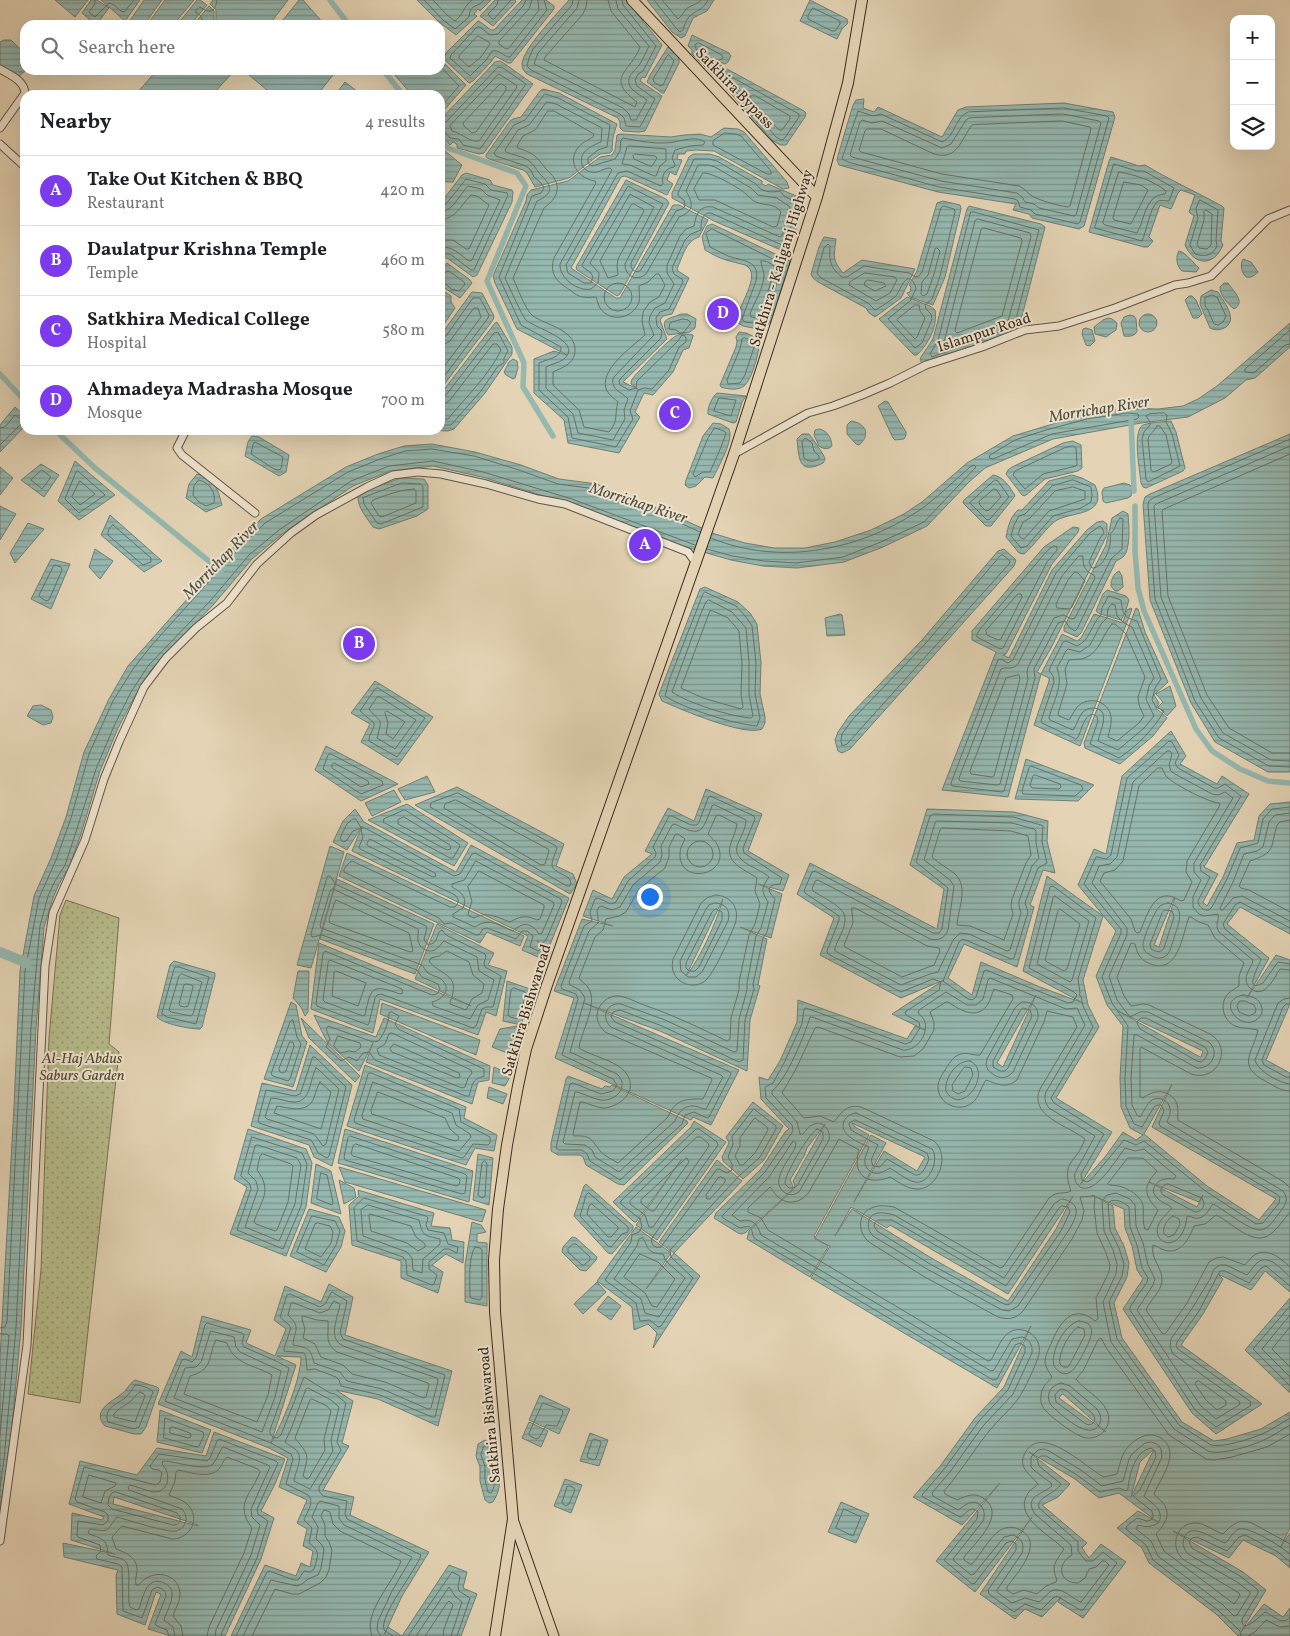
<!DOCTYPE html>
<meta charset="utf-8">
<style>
:root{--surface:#fff;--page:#f6f6f6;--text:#202124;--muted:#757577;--line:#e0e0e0;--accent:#7c3aed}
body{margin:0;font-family:Vollkorn,serif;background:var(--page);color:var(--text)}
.controls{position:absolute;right:15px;top:15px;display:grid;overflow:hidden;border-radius:10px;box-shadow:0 5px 20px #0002}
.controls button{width:45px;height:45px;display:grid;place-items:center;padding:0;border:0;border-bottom:1px solid var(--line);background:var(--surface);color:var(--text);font:25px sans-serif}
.you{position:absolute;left:649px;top:896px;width:18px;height:18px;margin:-12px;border:4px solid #fff;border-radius:50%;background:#1a73e8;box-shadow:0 0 0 8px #1a73e833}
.badge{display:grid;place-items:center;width:32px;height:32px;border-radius:50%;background:var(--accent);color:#fff;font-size:16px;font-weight:700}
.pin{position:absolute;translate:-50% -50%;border:2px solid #fff;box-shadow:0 1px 5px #0006}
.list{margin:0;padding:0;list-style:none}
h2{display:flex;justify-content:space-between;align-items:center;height:65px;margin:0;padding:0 20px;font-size:21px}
h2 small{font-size:16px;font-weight:400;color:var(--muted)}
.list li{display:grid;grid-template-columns:32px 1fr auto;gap:15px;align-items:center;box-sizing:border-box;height:70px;padding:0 20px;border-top:1px solid var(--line)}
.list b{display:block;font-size:19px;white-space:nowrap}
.list p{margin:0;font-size:16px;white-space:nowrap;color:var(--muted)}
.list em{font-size:16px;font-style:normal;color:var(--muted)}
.icon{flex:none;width:28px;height:28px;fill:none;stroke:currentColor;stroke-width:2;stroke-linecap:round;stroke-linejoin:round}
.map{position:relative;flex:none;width:1290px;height:1636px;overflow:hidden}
.search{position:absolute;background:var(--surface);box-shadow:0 5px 20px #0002;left:20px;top:20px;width:425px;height:55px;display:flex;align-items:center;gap:12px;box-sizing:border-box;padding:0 18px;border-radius:15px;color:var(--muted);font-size:19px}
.panel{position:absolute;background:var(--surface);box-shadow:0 5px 20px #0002;left:20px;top:90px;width:425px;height:345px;border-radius:15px}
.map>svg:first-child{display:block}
.grass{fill:url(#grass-dots);stroke:#7a7353}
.water{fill:url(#water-rules);stroke:#717f74;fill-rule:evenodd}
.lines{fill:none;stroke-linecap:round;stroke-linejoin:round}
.shore{stroke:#687166;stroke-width:1}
.canal{stroke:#95b8b0;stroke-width:5.5}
.river{stroke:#95b8b0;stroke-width:10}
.minor-casing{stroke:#665442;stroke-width:9}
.major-casing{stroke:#3c2a1b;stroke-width:11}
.highway-casing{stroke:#3c2a1b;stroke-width:12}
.minor{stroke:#ede3cf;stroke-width:7}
.major{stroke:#e4d4b5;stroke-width:9}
.highway{stroke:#e4d4b5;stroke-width:10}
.labels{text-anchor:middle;stroke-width:4;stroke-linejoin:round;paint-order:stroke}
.street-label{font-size:15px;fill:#3c2a1b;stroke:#ede3cf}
.park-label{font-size:15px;font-style:italic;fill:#554731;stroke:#ede3cf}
.water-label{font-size:16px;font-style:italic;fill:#524e40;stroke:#ede3cf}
</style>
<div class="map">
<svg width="1290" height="1636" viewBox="0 0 1290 1636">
<defs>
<pattern id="grass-dots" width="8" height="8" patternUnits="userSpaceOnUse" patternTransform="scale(1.25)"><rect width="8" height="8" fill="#b7bc8b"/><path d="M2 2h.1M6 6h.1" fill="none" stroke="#969971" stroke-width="1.8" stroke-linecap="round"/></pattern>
<pattern id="water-rules" width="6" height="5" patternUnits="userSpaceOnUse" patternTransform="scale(1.25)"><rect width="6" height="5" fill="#95b8b0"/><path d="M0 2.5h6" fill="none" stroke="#7b968e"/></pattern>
</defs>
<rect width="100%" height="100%" fill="#e4d4b5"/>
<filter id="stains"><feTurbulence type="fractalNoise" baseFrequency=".004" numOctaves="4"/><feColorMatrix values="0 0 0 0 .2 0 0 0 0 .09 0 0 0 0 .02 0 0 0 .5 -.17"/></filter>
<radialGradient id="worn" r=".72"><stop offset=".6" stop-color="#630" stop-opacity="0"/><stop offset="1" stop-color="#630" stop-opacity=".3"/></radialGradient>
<path class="grass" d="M66 900 119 918 109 1044 119 1052 80 1403 28 1394 41 1270 49 1038 60 915Z"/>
<path class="water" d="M55 0H88L75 17Z
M91 0H97L109 8 96 25 82 13Z
M101 0H140L125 21Z
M144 0H162L144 25H127Z
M165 0H194L173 25H147Z
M197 0H200L207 5 190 25H177Z
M213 0H288L269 25H216V10L210 4Z
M299 0H303L325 25H279Z
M417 0H491L480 11 478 9 474 14 477 16 456 35 439 22Z
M495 0H515L516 2 493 26 480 16Z
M522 0H546L554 6V9L511 63H508L495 56 491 62 473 81 469 83 468 82 444 59 446 53 478 21H479L491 30H494Z
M569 0H626L662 45 645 78 642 77 640 81 662 96 645 131 639 132 623 131 620 128V122L618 118 527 74C524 71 522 69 522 64 523 48 558 13 569 0Z
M647 0H714L707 11 693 18 685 36 681 38 672 32Z
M810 0 847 19 848 23 842 29 837 39 800 21Z
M209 6 214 11V25H197L195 23Z
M692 35 729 53 731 56 728 62 725 64 696 52 804 111 806 113 805 117 786 145H781L773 141 726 88 692 54V50L688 46Z
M4 40H11L25 54 26 70 18 77 0 64V42Z
M668 47 679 57V63L664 93H662L647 82 650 75Z
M440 59 466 85 440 115V95H412L394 74 396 70H440Z
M500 61 505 64 533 84 484 153 479 154 457 148V144L453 142 450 145 440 134V120L495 62Z
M157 70H235L212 95H139L137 93Z
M243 70H337L317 95H273Z
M345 82 362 95H335Z
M543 89 559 93 617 124 613 137 612 151 610 153 600 154 569 178 535 187 527 173 523 170 489 159 486 157V155L510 121 513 119 521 117 540 91Z
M864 99 863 108 874 112 878 107 942 137 958 110 966 107 1064 103 1113 112 1115 117 1084 226 1079 229 1032 218 1029 214 1013 210 1016 204 938 192 839 165 837 160 839 152 853 105 856 100Z
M724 128 738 129 744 132 787 182 789 188 783 189 714 151 696 150 686 151 685 154H678L677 159 682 160 676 175 670 172 667 180 673 184 667 195 625 176 621 177 571 268 616 298H620L673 205H679L708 220 699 237C686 240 682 258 677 269L678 271 689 278 672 314 663 316 660 320 667 339 623 382 638 389 631 384 632 379C639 371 669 338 678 335 683 333 688 334 693 335V336L689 348 683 350 673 372 653 395 644 393 635 412 640 417 619 453 568 443 564 420 534 393V359L554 351 567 355 517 329 495 283 493 276 526 201 527 195 531 190 568 181 600 157 612 155 615 150 617 135 620 134 671 137 684 135 700 134 711 137Z
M440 147 462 165 453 182H446L440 176Z
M693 154H710L719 157 762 181V184L766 186 768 184 801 198C805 208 793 240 787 249L781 250 714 221 672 198V193L689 157Z
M1111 157 1139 166 1145 165C1170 180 1196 192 1222 206L1224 208 1221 241 1223 245C1214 267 1194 266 1185 245L1194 216 1189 212 1195 195 1181 190 1178 193 1171 209 1160 205 1149 237 1153 241 1148 247H1144L1089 232 1109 161Z
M466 173 490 180 493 185 512 190 513 192 512 202 477 275 473 277 447 258H445L440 266V204L462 175Z
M626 180 666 199 669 203 620 294 617 296 577 270 576 267Z
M943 201 960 205 961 209 945 277 933 305 910 297 907 293 910 292 911 287 909 285 917 271 937 203Z
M969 206 1041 224 1045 227 1021 320 1018 330 929 364 922 363 920 360 921 357 933 339 967 209Z
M712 224 790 261 771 321 763 330 743 326 737 322C736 307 764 274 745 265 739 263 732 262 726 260 719 258 712 254 705 250L702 237 707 226Z
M824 237 836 239C834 257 832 259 843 273L862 260 915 269 901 298 875 317 869 313 866 308 818 282 813 278 811 274 819 247Z
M1179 251C1187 253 1192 262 1199 268L1196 272 1182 271C1177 267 1175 257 1179 251Z
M1243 259 1251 262 1258 272C1254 276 1251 278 1246 277 1241 272 1240 265 1243 259Z
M447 263 469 279 472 283 460 298 440 285V272Z
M1224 283H1228C1234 292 1246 302 1234 309 1228 304 1220 296 1220 287Z
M440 289 451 296V302L455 308 440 330Z
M1211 290 1218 292C1223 301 1238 318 1226 327 1221 330 1216 331 1210 328L1200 304 1201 296Z
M472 292 482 293 494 316 493 320 440 390V336Z
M1189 296H1192L1196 300 1202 314 1198 318H1193L1185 300Z
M907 297 930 306 935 310C938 327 928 344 917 355H914L879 319Z
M681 314H687L696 319 695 328 690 332 668 335C659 317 668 320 681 314Z
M1139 323a9 9 0 1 1 18 0a9 9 0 1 1-18 0Z
M1130 315 1134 316 1136 319 1137 331C1136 336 1128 337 1124 336L1121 323 1124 317Z
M1108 318 1112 319 1117 323 1116 330 1106 337 1095 334 1094 327 1103 320Z
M497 322 512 347V354L485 393 454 429 448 431 428 430H440V395L495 323Z
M1290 323V347L1255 378 1246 380 1225 398 1188 417 1141 423 1053 439 985 468 969 482 927 526 883 547 844 562 797 568 763 566 731 560 679 545 570 504 482 477 433 466 390 471 353 486 282 534 252 559 214 604 152 669 136 694 118 728 100 771 80 837 69 867 59 884 53 898 44 927 36 1028 21 1328 9 1459 0 1522V1358L14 1107 20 971 34 896 51 858 66 817 84 752 109 699 128 666 228 553 261 519 346 467 378 454 404 446 432 444 475 452 521 465 559 479 597 484 628 498 660 509 715 534 745 543 774 548H805L835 542 871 530 904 514 922 502 967 463 1013 436 1086 414 1128 408 1158 409 1183 406 1198 399 1217 386Z
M1086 328 1092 330 1095 341 1090 346 1086 345 1082 334 1083 329Z
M739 332 746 333 759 339C761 348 752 380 744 386 738 391 727 389 721 387L720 385 736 347 737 342 736 337Z
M513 359 517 361 518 368 515 378 513 379 506 375 504 372 509 362Z
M717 393 746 396 742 402 736 422 733 423 708 414C707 408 712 397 717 393Z
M885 401 888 402 906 432V435L904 439 895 440 893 438 878 406Z
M15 407 25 416V426L0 452V425Z
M851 421C866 423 871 435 859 445L856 444 847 434V425Z
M1171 421 1176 432 1185 468 1183 471 1146 488 1143 487 1141 483C1140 471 1132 431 1143 425 1151 422 1162 422 1171 421Z
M713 423 721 424 729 429C734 441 718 467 713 478L705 477 696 486 689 488 685 485 686 480 703 436Z
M820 429C828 432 831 437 832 446 828 450 823 449 819 446L814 435 815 430Z
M802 434H809C811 436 825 456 825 459 825 460 824 461 823 463 798 476 799 457 797 439Z
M1290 434V772H1268L1215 742 1191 703 1150 600 1143 504 1145 497 1150 494Z
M252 436 259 437 289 455 286 472 279 476 245 456 248 442Z
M1073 441 1081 445 1082 468 1078 471 1045 479 1025 496 1022 495 1006 474 1008 470 1012 467 1063 443Z
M75 461 115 495 79 520 58 501Z
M41 464 59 475 44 497 21 480Z
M0 467 13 478 0 495Z
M197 474C216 480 217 487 222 505L206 512 186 498 189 484Z
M993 475C1003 476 1011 488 1015 496L991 526H986L963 503 964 500Z
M1072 475 1082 478 1095 485C1108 516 1074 511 1057 520 1048 525 1034 546 1024 554L1019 553 1006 537C1008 527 1010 517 1018 510H1022L1049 481Z
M401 478 424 479 428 485V509L417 516 382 528 379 529 373 527C367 518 357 507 358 496L362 492Z
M1124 483 1130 485 1132 488 1131 496 1128 498 1106 503 1103 501 1102 492 1104 488Z
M0 506 16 514 0 540Z
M1123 511 1128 514C1129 524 1131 550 1123 557 1120 559 1118 560 1116 561L1081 633 1077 637 1064 631V627L1106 545 1112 518Z
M110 515 162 561 144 572 101 535Z
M1103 521 1107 524V535L1051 648 1037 672 1041 674 1062 634 1077 641 1081 638 1094 614 1120 622H1123L1127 610 1131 608 1132 609 1080 746 1034 725 1049 681V678L1041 674 1008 797 942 790 996 652 972 640V631L1044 547 1073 527 1079 528 1078 532 1052 564 1006 654 1003 655 1009 658 1052 570 1087 530 1097 522Z
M28 523 44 529 15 563 10 553Z
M95 549 113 561 100 579 89 567Z
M1004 549 1016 560 1014 566 850 749 842 753 838 751 835 740 838 732 849 716 922 640 998 551Z
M51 559 70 564 51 609 31 599Z
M1119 571 1122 576 1123 587 1118 591H1115L1111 586C1111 580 1113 574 1119 571Z
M705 587 738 602 750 613 757 624 761 663 760 694 765 717V723L762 729C745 737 680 709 662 701L659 694 700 589Z
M1107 590 1126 596 1129 600 1125 613 1121 620 1100 614 1096 611 1103 594Z
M1136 608 1138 609 1145 632 1168 682 1154 695 1159 703 1156 708 1167 718 1153 736 1120 764 1085 748 1084 743Z
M840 614 842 615 845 635 827 636 825 618Z
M375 681 433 717 398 765 361 742 370 724 351 713Z
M1170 686 1176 706 1167 716 1158 707 1163 702 1156 694Z
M41 705 51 710 53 717 51 723 43 725 27 716 33 706Z
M1171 731 1186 756 1180 764 1217 784 1222 776 1249 794 1204 867 1218 874 1203 902 1207 906 1223 877 1237 843 1254 840 1259 816 1270 804 1290 802V934L1240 907 1227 924 1269 958 1247 998 1276 955 1290 960V1004L1266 1060 1290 1073V1292L1265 1271 1251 1290 1218 1274 1223 1279 1203 1314 1181 1345 1262 1404 1216 1434 1192 1413 1123 1309 1143 1279 1137 1270 1132 1246 1125 1228 1124 1209 1092 1195 1113 1206 1115 1228 1124 1246 1129 1263 1127 1277 1114 1303 1122 1338 1182 1422 1214 1441 1227 1439 1261 1429 1290 1412V1528L1280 1548 1290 1533V1568L1276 1556 1243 1540 1229 1558 1173 1531 1243 1572 1266 1590 1241 1632 1264 1604 1283 1617 1290 1608V1636H1238L1216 1614 1149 1563 1142 1548 1117 1528 1138 1511 1159 1523 1119 1493 1099 1498 1075 1479 1029 1452 1070 1484 1058 1497 1042 1505 1087 1543 1082 1548 1089 1558 1101 1544 1126 1562 1083 1618 1058 1602 1061 1597 1042 1617 1025 1609 1015 1619 980 1594 1032 1517 975 1592 936 1561 1000 1483 962 1525 913 1497 941 1465 975 1418 1004 1387 1031 1326 997 1388 811 1278 830 1246 827 1245 828 1247 810 1277 747 1239 749 1231 794 1189 795 1186 793 1181 825 1124 807 1148 804 1156 790 1180 793 1186 792 1190 745 1233 741 1234 738 1233 714 1218 716 1213 761 1169 785 1132 789 1129 761 1099 759 1077 768 1080 780 1061 797 1022 798 1000 907 1039 915 1026 925 1030 892 1014 944 980 901 998 820 955 834 918 797 894 810 863 937 929 944 889 910 865 927 809 1014 812 1048 821 1047 841 1055 873 1043 870 1030 905 1034 907 1017 967 964 944 948 978 972 995 981 962 1040 987 1083 1003 1023 971 1047 876 1103 916 1083 980 1088 1005 1099 1027 1056 1098 1112 1132 1080 1185 1105 1157 1123 1132 1136 1140 1143 1135 1130 1128 1121 1107 1120 1078 1123 1026 1107 1005 1096 976 1116 931 1078 885 1094 849 1106 854 1122 776ZM1174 898H1175L1159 947 1154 945ZM1036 995 1003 1067 997 1063ZM1118 1011 1203 1051 1201 1057H1200ZM1172 1084 1152 1127 1276 1199 1259 1220 1207 1186 1144 1134ZM852 1123 925 1157 917 1171 884 1151 854 1202 886 1143 871 1135 815 1238 827 1245 815 1239 814 1236 869 1135 855 1127ZM1149 1182 1199 1202 1203 1195 1197 1207ZM1073 1196 1056 1229 1008 1301 933 1259 852 1209 835 1236 851 1207 887 1228 890 1225 1008 1294ZM1062 1394H1063L1106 1432 1059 1398ZM1153 1450V1451L1131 1497 1140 1462Z
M326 746 398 784 361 801 315 770Z
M1026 759 1094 785 1078 801 1015 799Z
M427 776 435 792 405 800 398 789Z
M457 787 564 844 556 866 573 874 577 884 570 894 415 805Z
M706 789 762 814 748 851 789 875 783 891 758 884 782 894 771 938 740 927 767 939 758 985 760 986 750 1020 747 1071 660 1031 584 1003 739 1070 711 1125 693 1117 691 1120 555 1058 574 998 554 991 582 919 613 926 583 916 593 890 612 899 624 877 652 854 645 851 668 808 694 821ZM723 899C716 923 701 957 686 976Z
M394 790 401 802 372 816 365 803Z
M407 804 468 843 454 866 368 820Z
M355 809 364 822 456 872 471 845 569 898 549 947 537 941 551 951 547 961 522 950 528 936 352 851 362 826 347 850 333 842 343 821Z
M330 846 344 852 311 968 297 965Z
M347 853 524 936 520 946 487 932 480 943 339 876Z
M337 879 434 924 415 974 320 939Z
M437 924 494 953 488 965 507 971 496 1016 486 1012 478 1035 380 999 373 1033 311 1009 319 943 471 1006 415 979Z
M174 961 215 973V976L202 1027 200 1029C190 1029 163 1024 157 1017L170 965Z
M298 971H309L308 1012 305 1016 301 1007 293 998Z
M507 981 533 990 521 1025 503 1021Z
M291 1002 296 1005 302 1036 307 1042 293 1087 264 1079Z
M382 1003 480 1040 476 1055 380 1014Z
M314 1015 376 1037 384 1018 490 1066 489 1080 478 1082 472 1104 366 1062 373 1043 359 1071 327 1042Z
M301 1018 360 1076 355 1082 309 1038Z
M517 1026 519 1030 515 1056 492 1047 500 1029Z
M310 1045 352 1085 332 1166 314 1157 309 1145 251 1126 262 1083 296 1091Z
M365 1065 466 1107 464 1118 497 1135 494 1151 475 1148 466 1165 347 1126Z
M494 1067 511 1075 505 1086 492 1083Z
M568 1076 602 1089 605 1086 610 1087 612 1085 687 1121 688 1123 624 1185 618 1184 586 1165 583 1157 580 1155H558L551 1151V1143L566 1079Z
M489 1087 507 1094 503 1104 487 1098Z
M753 1102 783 1126 764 1160 743 1179 723 1161 722 1157 729 1143 726 1137Z
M694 1121 726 1142 657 1240 636 1225 681 1160 636 1222H634L613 1202 691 1127Z
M248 1129 306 1149 312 1163 306 1207 286 1256 230 1234 247 1187 234 1179Z
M345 1129 473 1171 469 1202 338 1163Z
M478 1154 493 1158 489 1205 473 1200Z
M717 1160 742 1181 674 1253 700 1276 653 1348 657 1333 648 1324 634 1330 632 1307 597 1281 636 1227 671 1253 646 1289 674 1253 659 1242Z
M316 1164 331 1171 341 1214 311 1203Z
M339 1167 486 1210 482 1222 345 1182Z
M339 1180 354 1188 356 1197 344 1204Z
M586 1184 633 1226V1229L612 1254 608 1253 574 1216 584 1186Z
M358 1190 434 1213 431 1226 450 1228 452 1240 464 1242 463 1263 446 1254 432 1265 443 1272 438 1293 401 1278V1261L352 1245 349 1205 359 1196Z
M309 1209 339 1217 345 1231 341 1247 326 1272 290 1256Z
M472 1222 481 1225 486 1232 477 1234V1242L487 1243V1306L465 1302V1265Z
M572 1237 576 1238 597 1257 596 1260 586 1271 580 1270 562 1252 563 1247Z
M597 1282 606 1292 583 1314 574 1304Z
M329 1284 353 1297 345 1335 452 1371 438 1426 378 1399 336 1390 353 1401 342 1443 349 1446 323 1490 354 1497 350 1515 429 1552 402 1596 384 1635 388 1627 402 1636 449 1565 467 1572 463 1588 477 1594 461 1636H231L265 1565 296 1576 301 1563 310 1567 313 1551 303 1546 307 1529 297 1523 307 1500 279 1487 288 1458 269 1448 158 1404 181 1351 192 1357 202 1316 251 1330 246 1343 275 1356 286 1329 274 1320 285 1286 321 1302ZM277 1356 301 1357C301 1379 282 1424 271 1443L296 1365Z
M608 1296 621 1306 611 1320 597 1310Z
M1290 1298V1393L1245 1350Z
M135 1380 157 1387 159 1389 146 1427 141 1434H134L105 1426C90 1410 115 1400 124 1392 128 1388 130 1383 135 1380Z
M540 1395 570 1409 559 1434 529 1420Z
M160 1410 211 1430 202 1453 157 1442Z
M529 1422 548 1431 541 1447 522 1438Z
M214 1432 285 1459 275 1484 261 1511 274 1518 261 1559 225 1636H171L148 1629 161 1594 156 1592 145 1625 117 1614 116 1576 118 1570 64 1557 63 1543 115 1554 71 1540 72 1513 102 1520 104 1517 69 1504 80 1461 137 1475 157 1448 206 1456ZM114 1497 198 1525V1526L113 1504Z
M590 1433 608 1440 599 1466 580 1461Z
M485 1440C498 1445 501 1475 499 1487 498 1493 496 1497 493 1502L489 1503 485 1500 480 1481V1467L476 1456 478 1444Z
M565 1479 582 1485 571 1513 554 1506Z
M841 1502 869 1514 856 1543 828 1532Z"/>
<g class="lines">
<path class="shore" d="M95 0V4L89 12 95 17 109 3C116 4 118 11 124 12L134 0
M424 0 443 20 455 29 469 17 470 11 473 7 480 4 484 0
M433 0 447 15 455 21C463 15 464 6 472 0
M498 0 497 5 488 14 492 19H494L511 0
M526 0 524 5 498 34 490 35 480 27H477L451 55 450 58 470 76 486 60 492 51C500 49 503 57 510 57L547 10 544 0
M532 0 529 9 499 41V44L506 49 509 48 539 10 538 0
M573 0 572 5 533 49 529 58 527 66 531 70 620 114 624 118 626 126 640 127 655 99 637 86 635 80 638 74 643 71 656 46 623 5 622 0
M579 0 577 8 538 53 534 64 623 108 629 114 631 120H636L647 100C642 96 635 93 631 88 624 77 635 71 640 64 643 59 646 52 649 46L618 9 616 0
M587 0 586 7 583 14 545 57 544 60 635 107 637 102C604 77 631 72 640 47L611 11 608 0
M654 0 676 28 680 32 683 30C689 7 700 16 708 0
M662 0 678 19C681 17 683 13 686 9 691 5 697 5 701 0
M813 8 840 21V24L835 31H832L808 19V16Z
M200 25 202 19 200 15 196 13V10L200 7C209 13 215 14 217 0
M478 36 489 42 490 44 481 57 469 67 459 58V56Z
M699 43 722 55 723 58 718 61 716 67H713L697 52 695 45Z
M669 55 674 61 663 85 660 86 654 82 653 79 667 56Z
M440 66 459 86 440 108
M499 74 516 85 517 87 479 141C468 142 462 133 452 131L450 126Z
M723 74H726L799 114V117L784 139 781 140 776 137 723 77Z
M502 84 506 87V90L476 132 472 133 464 126 463 123 499 85Z
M545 94 558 98 610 125 607 147 598 150 588 158V163L592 166 615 159 620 151 621 140 623 138C639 141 658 145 674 142 684 140 697 136 705 142L703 145 690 146 675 150 672 158 675 165 674 167C665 168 661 176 663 184L661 186 627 171 618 173 566 265 568 273 584 283H591L593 277 591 273 583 267 582 265 628 186 663 204 631 263C630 270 636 274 641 270L676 211 682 209 685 206 684 200 678 196V193L694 159H709L717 161 756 184C761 192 771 193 780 191L784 196 798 203 787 240 782 245 711 213C701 212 701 223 701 230L691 234 685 240 672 268 674 274 682 279 683 282 669 309 660 312 656 318 657 326 662 331 661 338 621 378 619 381 620 385 629 390 636 388 637 381 679 340 681 336 684 335 686 338V342L679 347 669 370 652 389 644 388 638 390 630 411 633 419 616 447 572 438 568 417 539 390V363C547 359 562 358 561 347L521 325 499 277 532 196 541 193 544 188 542 184 534 177 531 170 526 166 496 156 494 153 514 125 525 120Z
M754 95 790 116V119L782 130H779L750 98 751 96Z
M547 102 556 104 602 128 601 142C593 145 578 152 582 164 583 168 586 171 591 172 598 174 603 168 610 168L612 170 560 264C559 278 578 292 591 289L598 283 599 273 590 263 630 194 654 207 625 264C625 276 636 282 646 274L679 217C695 211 693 203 686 191L698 165H708L715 167 751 188 758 195 777 198 790 207 782 236 780 237 713 207C699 205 696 215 694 226L686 229 680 236 667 265V273L674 284 665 303 655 308 650 316 649 323 654 335 613 378C611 391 621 391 628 399L624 410 625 419 613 440 578 433 573 414 546 388V367C551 364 559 363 564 359 584 341 534 328 526 320 522 316 508 284 505 278L537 201C553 194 553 187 541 175 536 170 535 165 528 160 522 156 513 155 506 152L505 150 518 130 529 125Z
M1064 108 1107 116 1109 118 1080 222 1078 224 1035 214 1031 210 1020 207 1018 201 1015 199 939 187 848 162 842 159 858 111 873 116 881 114 942 142C955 137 955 117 968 112Z
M548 111H554L594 134 593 137C588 140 581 143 577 149 567 164 580 179 595 181L596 183 554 258C549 274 557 282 570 290 574 293 578 297 584 297 588 298 592 297 596 297 597 300 598 304 600 308 610 323 633 319 639 302 640 297 639 292 639 286L648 282 656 274H659L665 285 659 297 650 302 643 312 642 321 645 335C632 347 597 371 607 391 610 396 615 399 618 402 614 415 619 420 609 432L584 427 579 410 553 385V372C564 367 576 363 575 348 573 329 546 325 533 316 526 311 517 287 513 278L544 208C554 201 562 190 554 178 552 174 549 172 546 169 536 156 535 154 518 148L517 146 523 136 535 130Z
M1063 114 1099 121 1101 123 1076 215 1074 216 1039 208 1034 204 1025 202 1022 197 1017 193 941 181 852 157 850 155 860 122 862 120 872 123 882 121 942 148 951 144 966 120 969 118Z
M1062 121 1090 127 1091 129 1070 206 1068 207C1056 205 1044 202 1032 196 1028 193 1025 189 1019 186L942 174 861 152 859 150 865 131 867 129H881L934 154C958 161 961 139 972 125Z
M440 123 446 122 498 67 503 68 526 84 480 149 463 145 459 139 450 138 445 132 440 131
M725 133 736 134 741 136 771 171V174H767L713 145V141Z
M630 146 666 149V161L660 166 656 176H654L630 165 622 164 627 147Z
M635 154 655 156 657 158 652 166H650L634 159 633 156Z
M1114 164 1137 171H1144L1174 188 1169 201C1165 201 1160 199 1157 202 1150 208 1146 233 1142 241L1095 228Z
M1119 172C1136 175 1152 180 1166 191L1165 194C1145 195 1145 219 1137 233L1105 225 1103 223Z
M703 173C712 172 739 188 746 194 750 197 751 200 756 202 765 206 775 203 781 212L777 226 773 227 715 200H699L694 189Z
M1124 182 1141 185 1148 190 1131 224 1114 220 1113 218Z
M1200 200 1218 210 1216 240 1217 246C1212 256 1206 257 1195 254L1190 245 1198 218 1196 209Z
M634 204 643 209 644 211 618 259 617 266 618 275 608 278 600 261 631 205Z
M440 206 446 204 466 179 485 184 491 190 507 193 508 195 474 270H471L450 254H444L440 257
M944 206 954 209 955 212 940 276 932 299 925 305 926 309 931 314 932 319 922 343 915 348 888 319 911 300 916 288C908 265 900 291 896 296 894 298 878 309 875 310L868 303 821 278 817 273 824 248 828 244 830 246C829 260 830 268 842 277H847L864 266 909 273 915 277 919 276 922 272 941 208Z
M1206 210 1212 214 1211 245 1207 249 1199 248 1197 244 1204 220V212Z
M440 212C454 211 459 195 468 186L481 189 487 195 500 200 472 260 469 261C459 254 452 245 440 248
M971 212H974L1039 230 1016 319 1013 327 932 357 930 354 938 340Z
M978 219 1030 233 1031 237 1008 321 946 345 944 342 975 221Z
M440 220C456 219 461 205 471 195L477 196 489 205 469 249H466L453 240H440
M984 228 1021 238 1022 241 1002 316 957 333 955 331 956 326 981 230Z
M712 229 783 264 766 318 761 324 745 322 742 319 756 281C761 260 742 261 728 256 722 253 716 250 710 247L706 233Z
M937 248 940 251 934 274 927 294 923 296 921 294 922 282 928 275 935 249Z
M761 261C765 260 774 264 775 268L761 315 757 318 751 317 750 314C754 302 763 290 764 276 764 271 761 266 761 261Z
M865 273 895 277 897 280 890 293 876 301 849 285 850 282Z
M440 274 449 271 464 282 465 284 459 291 451 289 445 283 440 282
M868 280 884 283 886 286 875 291 864 285 865 282Z
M604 297a14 14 0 1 1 28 0a14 14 0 1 1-28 0Z
M1212 295 1217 297 1226 316 1223 322 1218 325 1214 324 1208 310 1205 306V298Z
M915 305H919L920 311 925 318 917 337 915 339 897 320Z
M683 319 688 320 691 323 683 333H680L676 330 669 329 670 323Z
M1290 330 1245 369V372L1254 373 1285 345 1290 344
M440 338 446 336 473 298H480L489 315 488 318 440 382
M745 338 754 342 755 344 745 375 740 383 728 384 727 380 740 349 742 339Z
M440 345 445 344 450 341 474 308H478L481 317 440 372
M440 397 446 395 494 333 498 332 508 351 504 358V363L498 366 481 391 451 425H440
M719 398 736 400 731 416 714 411Z
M440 403H446L450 400 493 344H497L501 350C490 374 465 398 448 419H440
M1128 413 1138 414 1139 417 1137 419 1052 434 993 459 989 458 990 455 1015 440 1046 430 1087 419Z
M1164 413 1167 415 1166 422 1172 434 1180 466 1148 482 1146 479 1142 439 1144 432 1150 425V422L1146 416 1149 414Z
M1157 426H1160L1166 435 1172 462 1171 464 1154 472 1151 470 1148 439C1149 434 1155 431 1157 426Z
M0 428 5 427 15 415 22 420V423L0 445
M715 428 724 431 726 433 721 447 710 472H703L695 477 693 474 708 438Z
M807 439 812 443 814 451 819 456V459C814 462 808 462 804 458L802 442 804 439Z
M1290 439 1153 498 1149 501 1148 505 1155 599 1195 701 1219 738 1269 766 1290 767
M255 442 283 457 281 469 278 470 274 469 251 454 253 445Z
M1073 446 1076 448 1077 464 1076 466 1043 474 1025 489 1013 475 1015 471 1064 448Z
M1290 446 1156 504 1154 506 1161 597 1201 698 1223 733 1271 760 1290 761
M1290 454 1164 509 1162 511 1168 596 1207 695 1229 728 1272 753H1290
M42 470 51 477 42 489 31 480Z
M78 471 105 495 79 513 65 499 76 472Z
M199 480C210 483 216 492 214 503L206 506 199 502 193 495 194 486Z
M995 480 998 481 1009 497 990 519 987 520 970 503Z
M1073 480 1091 487 1092 495 1091 502 1081 508 1053 516 1027 546 1021 548 1011 536 1014 525 1019 516 1025 514 1052 486Z
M80 481 95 494 80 505 72 497Z
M402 483 421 484 423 487V507L381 524 377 523 364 504 363 498Z
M1073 487 1085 491V499L1049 511 1024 539 1021 538 1018 534 1023 522 1030 518 1055 491Z
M414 489 416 491V503L382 517 379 516 371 503 373 500C387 495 399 490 414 489Z
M994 489 997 490 1001 497 989 510 986 511 980 505 979 502Z
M1120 518 1123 519 1122 549 1111 559 1077 629 1075 631 1070 628 1065 621 1058 623 1034 669 1035 678 1004 791 1002 792 952 786 951 783 998 660 1001 659 1008 663 1013 660 1056 573 1090 533 1100 526 1102 528 1104 533 1100 538 1089 562 1092 568C1104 569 1113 544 1110 534 1116 530 1115 523 1120 518Z
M113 525 151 558V562L143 565 108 535C107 532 110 526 113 525Z
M1054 546 1057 547V550L1047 562 1003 648 1000 649 977 637V634L981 628 1047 551Z
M707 549 732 556 764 561 796 563 843 557 881 542 924 522 976 467 974 465 970 467C955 480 940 495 924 507 863 550 781 567 711 538
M1003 555 1010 561 1009 564 847 744 842 746 841 741 842 734 853 719 926 643 1000 556Z
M1079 556H1083C1083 566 1084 571 1094 575L1095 578 1075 618 1072 619 1063 615 1054 618 1028 667 1027 672 1028 679 1000 784 997 785 960 781 959 778 1001 669C1007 666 1012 671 1018 664L1062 576Z
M55 565 61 567 62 570 49 600 46 601 40 597 39 595 53 567Z
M1075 572 1078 573 1085 581 1072 607 1070 609 1057 608 1056 604 1068 580Z
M705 592 736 606 746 617 752 626 756 663 755 694 760 718 757 726C734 724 685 709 665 696L670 678 703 594Z
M1018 594H1021L1022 597 1001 639 998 640 987 635 986 631Z
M1109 596 1121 600C1123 615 1123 617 1137 621L1161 679 1155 688 1152 700 1156 707 1164 711C1154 729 1137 746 1119 758L1090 744 1098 721C1097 718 1098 716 1094 715 1085 712 1081 731 1078 737L1076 739 1042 723 1041 721 1054 682 1053 676 1049 670 1063 642 1066 641 1077 646C1090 641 1091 624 1101 615L1102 608Z
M709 600 732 612 746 628 749 663V694L753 716 751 718C732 717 688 703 672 692L701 613 706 602Z
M1112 604 1115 605 1117 616 1124 623 1132 627 1154 678 1149 686 1146 699 1154 716 1144 728 1118 750 1098 741C1100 731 1112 709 1093 708 1088 708 1085 710 1082 713 1078 718 1077 725 1073 730L1050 720 1049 718C1053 701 1064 686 1057 668L1066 651 1068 649 1080 652 1090 645 1101 624 1107 618 1108 609Z
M713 611 728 618 739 631 742 663 741 694 743 707 741 709 703 698 681 688 708 616 710 611Z
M1112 624H1115L1126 634 1145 677 1138 697 1139 705 1144 716 1139 723 1117 741 1108 737C1109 731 1112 724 1111 717 1109 701 1089 695 1077 707 1074 711 1072 716 1069 720L1059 716 1058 714 1067 684 1065 669 1069 660C1074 659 1080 660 1085 658 1100 652 1102 635 1112 624Z
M1019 675 1020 679 994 776 992 777 971 774 970 771 1006 678Z
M378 688 425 718 397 757 369 741C368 735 375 729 374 723L360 711 375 689Z
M380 697 416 720 395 749 377 738C383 716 381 724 369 709L377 697Z
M387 711 405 722 393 739 386 734 388 723 385 713Z
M331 754 382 781 383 785 361 794 323 769 328 755Z
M334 763 368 781 369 784 361 787 332 768V765Z
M1031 766 1081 785 1083 789 1075 796 1023 794 1022 791 1029 768Z
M1158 768H1162C1164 772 1165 776 1168 778 1177 786 1208 802 1219 803L1220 805 1187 861 1186 872 1192 882 1184 900 1181 901C1155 884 1148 913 1140 932L1137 933 1135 931 1131 919 1100 881 1104 873 1115 870 1123 861 1139 786Z
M1035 775 1060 784 1061 787 1059 789 1032 788 1030 785 1033 776Z
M458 793 556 846 557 848C549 870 549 867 569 878L571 883 570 886H567L430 807 431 803Z
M710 796 754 816 755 819 743 848 744 853 782 878 780 884 772 885 769 889 770 893 775 899 767 932 763 938 753 984 754 989 745 1020 743 1060 739 1062 662 1026 620 1010 613 1012 611 1017 615 1022 730 1072 731 1074 709 1117 707 1118 694 1112 685 1115 682 1124 620 1180 590 1161 587 1154 582 1150H559L556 1148 570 1084 573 1083 601 1094 613 1091 617 1085 613 1079 562 1055 578 999 576 994 562 989 561 986 584 926 592 921 590 912 595 899 598 898 611 904 616 902 628 881 655 857 656 853 653 847 669 816H672L691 825H697L699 822 708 798Z
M456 800 548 849 549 851 545 864 541 865 444 808 445 804Z
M715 805 746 820C746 829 740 837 737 846 733 863 760 868 769 877 761 889 761 890 768 902L761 928 756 936 747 983V990L739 1019 737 1051 734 1052 665 1020 621 1004C607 1002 600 1017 611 1027L721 1075 723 1077 706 1109C702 1109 698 1106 694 1106 684 1105 678 1113 675 1121L619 1172 595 1157 592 1150 585 1145 565 1144 563 1142 575 1092H577C585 1094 593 1099 601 1100 616 1102 630 1086 617 1074L570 1052 585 998 580 990 570 985 569 982 589 931 598 923V917L597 911 599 907 601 906 612 910 620 907 633 885 660 862 662 855 661 846 672 825 675 824C702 838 702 832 712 806Z
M405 810 459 844 460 846 453 858H450L383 822 384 819Z
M1290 813 1275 815 1269 822 1263 847 1257 851 1244 854 1233 882 1220 908 1221 910H1223L1233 898 1242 896 1290 921
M719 815 737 824C736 831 733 837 731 843 724 863 744 869 757 878L755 891 760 904 755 924 749 935 739 982V990L731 1018 730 1039 727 1041C700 1028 673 1015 644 1005 636 1002 627 997 619 996 608 995 598 1004 597 1015 597 1022 600 1027 605 1032L711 1078 712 1080 703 1099C686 1099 675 1099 668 1117L618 1163C613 1160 605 1156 601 1152 591 1140 592 1135 574 1136L573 1134 580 1102H583C590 1104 597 1108 605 1108 621 1106 639 1090 626 1073 618 1061 591 1056 579 1048 581 1032 598 1004 589 989 587 984 581 982 579 978L595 937 603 930 606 919 619 916 626 912 639 889 665 868 669 857V847L675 835 678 834 685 839C683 843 680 848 680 853 678 886 731 876 718 846 716 841 711 838 708 834L716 816Z
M404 817 450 845 451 849 447 850 398 824V820Z
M353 819H356L361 828 353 831 346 841 343 842 340 838 347 824Z
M1290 820 1280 822 1277 825C1270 849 1276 852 1250 861L1239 886 1241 888 1249 890 1290 912
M937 821 1012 823 1034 829 1036 831V843L1039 858 1032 866 1019 901V906L1021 913 1010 950 1007 951 969 934 960 933 953 940 938 972 930 974 901 985 835 951V948C838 939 846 927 845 918 845 907 822 897 813 891L812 889 815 881 818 880 930 939C939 941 945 938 948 930L954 886 950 880 924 860 935 823Z
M362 828H365L454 876 460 874 472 854 475 853 561 899 562 902 546 940 541 944 540 950 538 951 530 947 533 936 527 931H522L516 939 487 928 483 929 479 935H476L451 923 444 924 439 918 344 872V869L350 862 352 861 450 907H455L458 903V899L455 895 360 849 359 847 363 837 361 830Z
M943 828 1011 831 1028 836 1031 855 1026 863 1012 899 1011 906 1013 914 1004 940 970 926 957 925C958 909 969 887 955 874 948 868 939 864 932 857L940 830Z
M370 839 435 873 436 876 433 877 368 846 367 844Z
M687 854a13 13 0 1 1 26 0a13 13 0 1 1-26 0Z
M476 861 553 902 554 905 542 933 539 934C531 922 522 922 513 931 497 925 490 917 475 927L453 917V914L463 908C468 897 461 892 452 887V884L464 880Z
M479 871 544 905V908L540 919 537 920C527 915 520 916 510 922 497 917 487 911 474 918L469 916 468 914 472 901 468 887Z
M329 876 331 877 335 884 426 926 427 928 424 939 427 944C435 946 437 938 439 932L442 930 446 935 485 954 486 957 484 963 485 967 501 976 493 1007H486L482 1009 476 1026 473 1028 381 994 377 995 375 998 369 1023 368 1025 317 1006 316 1004 323 954 325 951 432 995 437 994 440 989 438 984 422 977 417 970 322 935 312 937 311 934 327 877Z
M333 889 418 929C419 933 417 937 418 941 420 949 428 953 435 950 439 948 441 943 444 941L477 957 479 971 494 980 488 1000 478 1005 470 1019 433 1006 432 1002C442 1000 453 989 441 979 437 976 431 976 427 972 425 970 424 967 422 965L321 928 320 925 330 891Z
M716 895C732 896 740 909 735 924 730 937 716 969 707 979 700 987 687 987 679 980 673 975 671 967 673 959L701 903 707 898Z
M1055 896 1089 921 1072 980 1070 982 1037 964 1053 898Z
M336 900 409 933 413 951 410 952 330 923 329 920Z
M715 903C726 903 731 911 728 921L702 972 696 977H688L681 971 680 961 706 909 709 905Z
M1168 903C1187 906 1178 925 1174 938 1172 943 1171 951 1167 955 1162 959 1157 959 1152 956 1147 954 1143 950 1143 945 1143 938 1155 910 1160 906 1163 904 1164 904 1168 903Z
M852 908H855L927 946 939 948 940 951 934 965 902 977 845 947 844 945 853 923Z
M716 909 722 912V920L699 967 695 971H689L686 968V963L712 912Z
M1060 909 1080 924 1067 969 1064 971 1047 962 1045 960 1058 911Z
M1165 910 1172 911 1174 917 1164 948C1161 953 1156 952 1151 949L1150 944 1162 913Z
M1290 928 1240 902 1235 905 1223 924 1225 929 1261 959C1260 964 1242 994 1263 983L1278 962 1290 964
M447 951 469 962 473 975 484 984 482 993 472 999 466 1010 450 1004C450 1000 453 997 453 992 457 974 437 973 429 961L431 958 439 956Z
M330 960 402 989 403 993 400 994C372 984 371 986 365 1015L363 1016 325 1002 323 1000 328 963Z
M175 967H179L209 977 196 1024 167 1017 162 1014Z
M1290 970 1280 969C1274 978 1265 999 1251 989 1248 987 1246 983 1246 979 1246 972 1252 967 1253 960L1219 932C1214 924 1220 920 1218 914L1204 916 1199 914 1193 907V897L1201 880 1194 872V863L1233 798 1225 792 1218 795 1212 794 1175 774 1171 771 1169 765 1172 754 1170 751H1167L1133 782 1117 857 1110 864 1099 866 1092 883 1127 928V935L1109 976 1117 1000 1130 1017 1140 1012H1148L1209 1042C1220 1052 1212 1069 1197 1068L1137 1035H1134L1131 1078 1132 1105 1137 1115 1140 1117C1144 1112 1146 1104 1152 1100 1159 1096 1169 1100 1170 1109 1171 1114 1169 1117 1167 1121L1168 1123 1283 1191C1289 1199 1286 1204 1280 1212 1276 1217 1271 1226 1264 1229 1253 1235 1224 1209 1213 1204 1208 1210 1205 1220 1194 1218 1192 1217 1189 1216 1187 1216 1183 1255 1152 1245 1158 1226 1161 1218 1167 1214 1172 1208 1168 1204 1162 1203 1158 1199 1146 1188 1160 1176 1174 1179L1176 1176 1144 1149 1135 1151 1125 1148C1117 1158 1095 1196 1080 1187 1075 1183 1074 1178 1075 1173L1095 1136 1049 1108C1045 1103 1044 1098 1046 1092L1085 1025 1077 1008 1066 1009 990 978 988 980 983 999 976 1005H967L946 992 919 1010 918 1013C936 1026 918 1052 903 1050L812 1017H810C805 1034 786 1081 772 1091V1094L797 1122 800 1134H803C806 1131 808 1126 812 1125 823 1119 831 1130 829 1140L799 1192C794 1195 789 1196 784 1192 769 1181 790 1159 795 1148L796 1143 793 1141 769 1177 732 1215 740 1221C753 1218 757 1224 761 1235L991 1371 994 1370 1012 1339 1022 1337C1029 1339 1033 1345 1032 1353L1013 1394 983 1426 950 1472 932 1493 933 1496 958 1510C962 1508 965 1504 969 1503 981 1499 987 1512 983 1521L953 1559 954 1561 971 1575 974 1574 1004 1537 1013 1535C1021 1538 1025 1544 1022 1553L997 1590V1592L1012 1603 1025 1598 1039 1602C1043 1599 1047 1594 1051 1591 1062 1586 1072 1599 1081 1602L1109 1565 1105 1561H1102L1096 1567 1089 1569 1085 1578 1078 1583C1059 1583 1056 1564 1072 1555L1071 1545 1035 1514C1023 1496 1043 1494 1052 1486L1051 1483 1035 1471 1031 1467V1457L1038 1450 1044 1449 1049 1451 1081 1470 1102 1486 1123 1481 1129 1459 1132 1454 1145 1443 1151 1442 1157 1444 1161 1449 1162 1457 1144 1496C1148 1501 1156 1504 1159 1511 1165 1525 1149 1529 1138 1525L1136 1529 1151 1541 1158 1556 1223 1605 1234 1616 1237 1615 1250 1594V1592L1237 1582 1188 1554 1185 1550 1183 1544C1185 1517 1213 1539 1225 1543 1230 1539 1233 1531 1239 1529 1249 1526 1282 1547 1290 1554
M336 971 366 983 358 1006 332 996 334 973Z
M182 974 202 982 193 1014 191 1016 171 1012 169 1010 179 976Z
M187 984 192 985 193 987 188 1006 185 1007 180 1006 179 1004 184 985Z
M514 988 525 992 526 994 519 1017 517 1019 510 1017 508 1015 511 990Z
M1243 995C1254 996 1263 1000 1262 1013 1248 1040 1211 1001 1243 995Z
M1290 998 1284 999 1278 1003 1255 1060C1258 1071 1279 1083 1290 1084
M1240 1001H1245L1254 1005 1256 1009 1255 1013 1249 1016 1239 1012 1237 1006Z
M1022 1002C1032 1001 1039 1007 1038 1018L1013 1072C1005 1081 996 1078 988 1070L986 1065 987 1059 1015 1008Z
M1290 1004H1286L1283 1007 1262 1060 1264 1065 1286 1077H1290
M1023 1008 1030 1010 1032 1016 1008 1068 1005 1071H1000L993 1067V1061L1020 1011Z
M392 1012 399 1016 395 1024 398 1029 484 1069V1076C471 1080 473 1084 469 1096H466L375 1060 369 1052 363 1053 357 1061 349 1057 341 1061 326 1047 330 1039 326 1029 328 1026 373 1042 378 1041C384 1035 389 1022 389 1013Z
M1141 1018H1146L1205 1047 1208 1052 1205 1059 1201 1062 1197 1061 1140 1029 1137 1023Z
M293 1020 297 1037 301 1044 290 1079 288 1081 273 1076 271 1074 290 1022Z
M392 1033 471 1070 472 1073 468 1078 465 1087 462 1088 379 1055 377 1049 385 1044 389 1034Z
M338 1036 360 1043 361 1047 355 1052 349 1051 340 1053 334 1046Z
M290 1042H293L294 1046 286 1071 283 1073 280 1072 279 1069Z
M394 1044 459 1073 460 1077 457 1078 392 1052 390 1049Z
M313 1057H315L346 1087 329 1156 327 1158 318 1153 313 1143 311 1140 259 1123 258 1121 266 1090 295 1096 300 1094Z
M970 1061C994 1071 962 1119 946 1091 944 1079 956 1060 970 1061Z
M965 1067 971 1068 973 1075 965 1091 958 1094 953 1091 952 1085 962 1070Z
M316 1068 318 1069 339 1089 326 1144 323 1146 314 1134 267 1119 265 1117 271 1098C279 1098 286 1102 294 1102 311 1103 310 1078 316 1068Z
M371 1073 459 1109 461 1122 490 1137V1143L488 1145 473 1144 464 1157 462 1158 355 1123 354 1120 367 1078 368 1074Z
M320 1082 331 1092 321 1129 274 1113 277 1106C290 1108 307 1114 314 1098 316 1092 317 1087 320 1082Z
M373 1082 452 1113 456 1125 470 1134 471 1137 459 1151 363 1119 362 1116Z
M1290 1091C1280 1091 1273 1085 1265 1081 1236 1065 1253 1053 1258 1030 1251 1028 1242 1029 1235 1026 1222 1020 1219 1002 1229 993 1232 990 1236 988 1239 986V976L1244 963 1215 938 1208 925 1199 922 1191 917H1189C1182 936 1178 977 1148 963 1139 959 1137 952 1135 944L1131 943 1117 977 1124 996 1131 1006 1143 1004 1149 1005 1210 1034C1234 1048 1217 1083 1191 1074L1141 1047 1140 1049V1097L1143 1098C1154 1089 1171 1089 1177 1104 1179 1110 1177 1115 1178 1120L1284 1182 1290 1188
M378 1092 445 1118 450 1129 459 1137 458 1140 455 1141 372 1114 371 1111Z
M754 1109 776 1126V1129L760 1157 739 1176 670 1250 671 1257 693 1278 661 1326 658 1327 650 1320 640 1321 636 1303 605 1280 631 1242 632 1235 639 1232 642 1227 640 1219 621 1204V1201L696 1129H699L717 1142 718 1145 652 1238C650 1244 655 1249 661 1247L717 1169H719L727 1173 732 1170V1164L728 1157 733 1144 732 1137Z
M856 1113 932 1149C940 1160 929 1185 915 1182 906 1180 897 1172 890 1168 887 1169 883 1173 879 1173 871 1175 863 1167 865 1158 866 1154 868 1151 869 1147 860 1143 838 1135 844 1121 846 1116 851 1114 856 1113Z
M755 1118 767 1127 768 1130 755 1153 743 1165H740L735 1156 740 1146V1138Z
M855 1120 927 1153 929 1159C926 1166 923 1176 915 1175L887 1159 880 1167 873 1166 871 1160 878 1145 851 1130 849 1124Z
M817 1129 823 1132V1139L797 1186 793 1188H789L785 1184C784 1175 809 1133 817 1129Z
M350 1136 465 1174 467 1176 465 1193 462 1194 345 1160 344 1157 348 1138Z
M252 1137 302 1153 307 1164 301 1206 283 1249 237 1230 251 1189 250 1184 241 1176Z
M697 1137H701L708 1143 709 1146 653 1227H649L645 1215 630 1204V1201Z
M356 1144 458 1178 460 1180 459 1185 456 1186 353 1156 351 1154 353 1146Z
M258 1145 297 1158 301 1165 295 1204 279 1241 245 1227 258 1189 256 1181 248 1173 255 1146Z
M263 1154 291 1164 293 1166 288 1202 277 1230 275 1231 256 1224 254 1222C261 1200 273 1191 257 1170L260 1156Z
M687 1158 689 1162 654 1211H651L641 1203V1200Z
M1128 1158H1143L1157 1171C1155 1174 1152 1176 1150 1180 1142 1192 1150 1201 1158 1210L1148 1230 1145 1229C1142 1221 1144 1213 1143 1205 1140 1195 1129 1189 1119 1186 1114 1185 1111 1186 1108 1184Z
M485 1161 487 1164 485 1196 482 1198 478 1195 482 1163Z
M321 1173 327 1175 333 1202 332 1205 317 1199Z
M721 1177 725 1179V1182L710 1199H707L706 1195 718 1178Z
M1168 1184 1202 1198 1204 1203C1204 1208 1201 1212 1195 1212L1163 1195C1159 1191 1161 1185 1168 1184Z
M589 1193 628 1227V1232L622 1234 611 1247 608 1246 580 1216 586 1195Z
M364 1198 426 1216 428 1218 426 1225 428 1230 444 1233 448 1244 458 1247 457 1253 449 1249H444L429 1262V1269L437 1275 434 1284 432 1285 407 1275 406 1261 403 1257 357 1241 354 1208Z
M1062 1199C1070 1200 1078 1205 1076 1214 1074 1225 1063 1238 1057 1248 1044 1267 1031 1286 1018 1306L1009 1311 1002 1310 927 1269 873 1236C866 1229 866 1215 878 1213 883 1212 890 1214 894 1215L1004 1278 1054 1204Z
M592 1204 618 1227V1229L611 1237H608L587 1214 589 1206Z
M368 1205 419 1220C423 1237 424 1235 440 1239V1244L423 1259 422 1273 413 1270 412 1258 407 1252 363 1236 361 1210Z
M1062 1206 1068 1207 1070 1212 1061 1231 1012 1302 1008 1305 1004 1304 930 1264 877 1231 874 1226 875 1222 878 1220H892L1006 1286 1059 1208Z
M1290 1212C1284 1219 1279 1227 1272 1233 1254 1249 1232 1222 1216 1215L1205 1224 1194 1226C1189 1239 1181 1255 1164 1250 1160 1249 1157 1246 1153 1245 1150 1259 1163 1268 1162 1281 1161 1292 1150 1300 1146 1310L1162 1333 1165 1334 1187 1303 1209 1262 1216 1258 1223 1257 1245 1265C1248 1262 1250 1259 1253 1256 1267 1246 1280 1258 1290 1267
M370 1214 411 1226 416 1237 425 1244V1247L418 1251 407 1243 371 1231 369 1216Z
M312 1216 335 1221 340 1231 336 1245 324 1265 297 1252Z
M1173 1216 1179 1219 1180 1224 1174 1235 1168 1237 1164 1234C1162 1228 1167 1219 1173 1216Z
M318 1223 330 1226 333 1232 331 1243 321 1257 305 1249 315 1224Z
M643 1238C649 1249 647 1253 663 1254L666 1261 685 1278 659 1317 645 1313 641 1299 614 1279 637 1246 639 1239Z
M573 1244H576L590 1257V1260L584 1265H582L568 1252V1249Z
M475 1247 480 1248 482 1250V1297L480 1300 471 1298 470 1296C470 1283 468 1257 475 1247Z
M640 1254 658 1262 675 1279 657 1307 652 1306 645 1293 624 1277Z
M1290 1277C1282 1270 1270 1254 1258 1262 1254 1265 1251 1271 1247 1275L1226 1265H1220L1214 1269 1210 1279 1193 1307 1171 1339 1170 1347 1173 1354 1240 1402 1239 1405 1216 1419 1200 1405 1137 1310 1153 1285 1155 1279 1148 1265 1143 1243 1136 1226 1135 1205 1130 1199 1116 1193 1107 1195 1102 1201 1104 1231 1113 1250 1117 1264 1116 1274 1103 1302 1111 1342 1174 1429 1208 1451C1221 1456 1254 1445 1266 1439 1274 1435 1282 1430 1290 1425
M1290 1286 1266 1266 1261 1268 1249 1283 1225 1271H1220L1199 1311 1177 1342 1176 1346 1178 1349 1251 1402 1250 1406 1216 1427 1195 1410 1130 1310V1307L1147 1282 1148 1278 1142 1268 1137 1245 1130 1227 1129 1207C1124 1202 1114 1197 1108 1203L1110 1230 1119 1248 1124 1264 1122 1276 1109 1302 1117 1339 1179 1425 1211 1445C1223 1448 1250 1439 1262 1434 1272 1430 1281 1423 1290 1418
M332 1292 347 1301 340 1333 343 1339 445 1375 435 1417H432L380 1395 341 1386 339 1380 336 1377 315 1369 307 1370 306 1357 304 1353 284 1351V1348L291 1328 289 1325 280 1317 287 1295 290 1294 320 1307 325 1304Z
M334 1301 340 1304C338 1318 327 1338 343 1346L437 1378 438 1381 431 1408 428 1409 382 1389 347 1381 340 1372 314 1363C310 1347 308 1348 293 1345 294 1329 302 1329 288 1315L291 1303H294L320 1313 328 1310Z
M1290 1306 1253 1349 1290 1386
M1290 1315 1262 1349 1290 1377
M303 1316 317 1320 328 1321C329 1334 324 1343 337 1352L428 1383 429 1385 426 1397 423 1398 385 1382 352 1374 343 1365 321 1357 315 1344 303 1338 305 1329 302 1319Z
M1079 1321C1100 1323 1090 1340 1084 1352 1078 1363 1068 1386 1054 1366 1050 1353 1064 1324 1079 1321Z
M1078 1327 1084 1329 1085 1335 1070 1364 1068 1367H1063L1060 1364C1058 1353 1069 1333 1078 1327Z
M1290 1327 1272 1349 1290 1367
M0 1328 5 1327 7 1322 25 971 39 898 56 860 71 818 89 754 113 701 133 669 151 646 232 556 265 523 348 472 380 459 405 451 432 449 474 456 519 470 558 484 596 489 626 502 658 513 700 532
M211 1331 234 1337 236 1347 240 1352 281 1371 275 1397 262 1432 174 1398 185 1368 196 1367 201 1362Z
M0 1334H7L9 1336 0 1435
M216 1340 227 1343C234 1365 255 1365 272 1375L268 1395 257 1422 184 1394 190 1376C214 1369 207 1358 216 1340Z
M1199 1381 1226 1401V1405L1217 1410 1206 1400 1195 1384 1196 1382Z
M1061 1383 1070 1386 1097 1409 1100 1414 1101 1420C1094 1446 1061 1415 1051 1405 1045 1395 1050 1386 1061 1383Z
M135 1385C141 1385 150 1388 153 1392L139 1427 134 1429 108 1422C103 1408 116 1405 125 1398 129 1394 132 1390 135 1385Z
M308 1388 331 1400 339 1407 331 1440 333 1451 310 1489 294 1481C295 1471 305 1457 295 1449 291 1446 288 1445 285 1442L291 1429 306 1389Z
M1062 1389 1066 1390 1093 1414 1095 1419C1094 1424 1090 1426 1086 1424L1056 1402 1055 1395 1059 1390Z
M140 1392 144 1394 145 1396 135 1422 114 1417V1414C118 1408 125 1406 131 1401 134 1398 136 1394 140 1392Z
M312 1399 327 1406 331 1411 324 1439 325 1450 309 1478 307 1479 303 1476C309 1453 309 1456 295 1438L310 1400Z
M543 1403 562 1410 563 1413 557 1426 546 1425 539 1438 536 1439 530 1436 529 1434Z
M165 1418 203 1432 204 1435 199 1446 197 1447 164 1438Z
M173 1427 190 1433 191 1437 188 1438 170 1433V1428Z
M1290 1434 1267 1447 1232 1457 1214 1460 1206 1459 1169 1435 1107 1349 1101 1338 1098 1340 1083 1371 1076 1379C1084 1390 1100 1397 1106 1409 1114 1423 1103 1439 1087 1438 1078 1438 1052 1418 1046 1411 1042 1407 1040 1402 1041 1396 1041 1388 1047 1383 1052 1377 1049 1372 1046 1368 1045 1363 1045 1356 1048 1350 1051 1344 1059 1324 1072 1302 1095 1321L1098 1319 1096 1298 1109 1272 1110 1265 1106 1253 1097 1233 1094 1207 1095 1198 1094 1196 1080 1197 1084 1211 1082 1220 1072 1239 1023 1311C1016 1319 1008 1320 998 1317L923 1276 869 1242C857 1232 857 1212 874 1207 880 1205 887 1206 894 1207L1000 1268 1003 1267 1049 1198C1058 1190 1064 1195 1071 1191 1060 1161 1077 1163 1085 1139 1069 1126 1028 1116 1040 1089L1077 1027 1073 1017 1047 1011 1044 1022 1017 1080C1006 1089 998 1084 986 1080 981 1087 979 1098 972 1103 959 1113 938 1104 938 1087 938 1080 942 1075 945 1070 949 1064 952 1058 958 1055 966 1051 973 1056 980 1055L1013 999 1012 995 994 989C992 993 991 999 988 1004 977 1021 960 1010 948 1002H946L930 1012 934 1022V1030L923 1049 914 1056 900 1057 818 1027 815 1028 796 1069 782 1093 804 1118 820 1116 834 1122C842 1112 846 1104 861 1107L934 1141C951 1155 938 1188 919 1189 908 1190 899 1182 890 1177 876 1183 858 1182 857 1162 857 1158 858 1154 859 1150L839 1139 809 1192C801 1203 787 1206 777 1196 774 1193 773 1190 770 1187L748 1208V1212L761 1218 768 1230 988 1361 991 1360C996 1352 1000 1340 1007 1334 1021 1322 1043 1336 1039 1354 1037 1363 1024 1391 1018 1399 1010 1410 999 1419 990 1430 978 1444 968 1461 956 1476 953 1481 948 1486 944 1491L945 1494 957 1500C966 1496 974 1492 983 1498 1008 1514 975 1543 964 1557V1560L970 1564H972C981 1554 989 1538 999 1531 1005 1527 1012 1526 1018 1529 1047 1541 1017 1573 1007 1587V1590L1013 1594 1024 1590 1037 1594 1046 1586 1056 1582 1057 1580C1050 1564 1057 1561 1064 1549 1051 1536 1014 1517 1027 1495 1029 1490 1034 1488 1038 1484 1030 1474 1016 1467 1026 1451 1044 1424 1087 1469 1104 1477L1117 1474C1119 1468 1120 1461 1123 1455 1128 1442 1147 1429 1161 1438 1166 1441 1170 1447 1170 1454 1170 1467 1159 1482 1154 1494 1156 1497 1160 1499 1162 1502 1173 1514 1164 1525 1156 1534L1164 1551 1234 1604 1240 1596 1239 1593 1184 1560C1169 1548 1175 1522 1197 1523 1206 1524 1214 1531 1223 1534 1232 1525 1238 1518 1252 1523L1290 1544
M594 1439 600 1441 601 1443 596 1458 594 1460 588 1458 587 1456 592 1441Z
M484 1446H487C494 1456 499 1483 491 1493L488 1492 485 1480V1466L481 1455Z
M89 1475 116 1483 115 1486 105 1491 101 1503 83 1497Z
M570 1486 574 1488 575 1490 569 1504 566 1506 563 1504 562 1502 567 1487Z
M0 1487 4 1459 16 1328 31 1028 40 926 48 896 55 881 65 865 75 835 96 769 114 726 131 692 148 666 211 600 249 555 279 530 351 481 389 466 433 461 483 472 572 499 695 545
M116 1492 177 1513 180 1517C181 1522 178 1525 173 1525L112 1509 108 1505 109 1497 112 1493Z
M844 1509 861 1517 853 1536 836 1528Z
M1290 1562 1278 1552 1245 1535 1239 1537 1227 1551 1197 1537 1192 1538 1189 1542 1192 1548 1240 1576 1258 1590V1593L1242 1619C1241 1636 1260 1616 1265 1612 1273 1615 1282 1627 1290 1617
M169 1636 167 1630 157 1626 155 1624 166 1596C166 1591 162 1588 157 1587L152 1590 142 1618 123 1611 122 1567 118 1564 97 1559 96 1556 101 1551 100 1545 78 1537 77 1535 78 1521 103 1525 108 1521V1515L105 1512 77 1502 75 1499 84 1467 156 1485 160 1482 162 1473 159 1470 152 1469 150 1466 159 1454 207 1461 210 1458 217 1441 219 1439 276 1461 278 1463 257 1509 258 1514 268 1521 257 1558 222 1632 221 1636
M175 1636 173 1627 164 1620C166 1612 173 1602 172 1593 172 1589 169 1586 166 1584 147 1573 143 1597 139 1609L136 1610 130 1607C126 1595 133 1566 124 1560 119 1557 113 1557 108 1555 107 1540 104 1539 89 1534L88 1531 91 1529C111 1533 106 1530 117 1517 128 1520 168 1533 176 1531 180 1530 184 1527 185 1523 188 1518 185 1513 182 1509L129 1490 128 1487 130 1485C138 1487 147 1491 154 1492 170 1492 171 1473 162 1464L163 1461C175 1461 204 1472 213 1464 218 1459 218 1452 223 1447L268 1465 270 1467 251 1509 252 1517 260 1525 251 1555 216 1630 215 1636
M183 1636 181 1626 173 1616C175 1609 180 1602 180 1594 179 1572 151 1568 139 1585H136C135 1580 136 1577 137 1572 138 1558 127 1553 116 1549L112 1537 122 1526 172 1539C190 1539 202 1518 187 1504 182 1499 174 1498 169 1495L175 1481 176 1472 178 1470C190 1472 207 1479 218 1470 222 1466 223 1460 227 1457L258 1469 260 1472C251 1495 234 1504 252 1528L244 1553 209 1627 207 1636
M236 1636 267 1572 269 1571 294 1580H298L304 1571 310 1572 314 1569C318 1556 321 1551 309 1543L312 1528 304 1520C307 1512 315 1502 308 1495L286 1484 293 1459 291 1454 271 1443 165 1401 182 1360 185 1359 192 1362 196 1358 205 1325 207 1323 242 1333 244 1335 242 1343 244 1347 276 1361 289 1368 281 1399 270 1430C269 1435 273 1438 277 1438L281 1435 304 1377 330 1393 335 1394 346 1403 337 1442 341 1450 319 1487V1491L323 1496 347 1501 345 1514 347 1519 421 1555C416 1571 379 1615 384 1630L393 1636
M243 1636 271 1580 297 1586 302 1584 308 1579 318 1575 321 1568 324 1550 322 1545 316 1539 318 1527 312 1517 318 1503 320 1501 339 1506V1518L344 1525 412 1557 392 1591 378 1621 377 1630 381 1636
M252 1636 275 1589 292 1594H299L320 1583 326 1577 329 1570 332 1550 329 1542 325 1536V1525L321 1516 323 1511 325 1510 330 1512 333 1524 340 1531 401 1561C394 1582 362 1613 372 1636
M408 1636 452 1572 460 1576 458 1587 459 1591 470 1598 457 1636
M416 1636 449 1587 455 1596 462 1602 451 1636
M425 1636 447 1603 449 1601 453 1605 444 1629 443 1636
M1241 1636 1240 1631 1219 1611 1153 1560 1146 1545 1126 1529 1127 1526 1137 1518 1147 1521 1151 1520 1153 1517 1152 1511 1133 1496 1140 1490 1156 1457 1155 1451 1151 1448C1135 1451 1129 1475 1128 1489L1126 1491 1119 1488 1100 1492 1077 1475 1046 1456H1041L1037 1459 1039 1466 1061 1484C1054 1495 1036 1497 1039 1508L1078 1542V1551L1086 1561H1093L1103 1552 1117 1563 1083 1610H1080L1057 1596 1053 1598 1041 1610 1025 1604 1014 1612 989 1594 988 1590 1016 1550V1544L1012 1541 1006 1543 975 1583 972 1584 944 1560 977 1519 978 1512C970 1504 966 1515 960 1517L923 1497 922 1495 945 1468 979 1421 1008 1390 1025 1352V1346L1020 1343 1015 1345 997 1379 993 1380 754 1238C750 1228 754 1224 740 1228L723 1218 722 1216 765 1172 793 1131 792 1125 766 1098 765 1087 773 1083 784 1063 802 1024 804 1009 806 1008 905 1044 911 1042 920 1028 919 1022 906 1015 905 1012 939 990 941 982 933 979 901 992 828 954 827 951 839 920V916L805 893 804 891 812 872 815 871 933 933H939L942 929 948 888 916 862 930 816 933 814 1013 817 1041 825 1043 826 1042 842 1047 863 1038 868 1025 903 1028 912 1014 958 1011 959 963 939 959 942 943 981 968 999 972 1000 976 997 984 971 986 970 1068 1003 1073 1002 1077 995 1074 992 1029 968 1050 887 1053 886 1096 918 1078 979 1080 993 1079 995 1081 996 1083 1006 1093 1027 1051 1098 1054 1103 1104 1134 1081 1174 1082 1180 1087 1182 1091 1180 1124 1140 1136 1145 1144 1141 1204 1190 1256 1224 1263 1223 1279 1203 1280 1198 1278 1195 1160 1126 1159 1123 1164 1111 1161 1105H1157L1154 1107 1142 1127 1134 1124 1126 1106 1125 1078 1128 1026 1112 1003 1102 977 1121 933V929L1084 884 1096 857H1098L1106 859 1111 855 1127 778 1169 741 1172 742 1179 755 1175 763 1178 768 1214 788H1218L1225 784 1241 796 1200 865 1201 871 1210 877 1198 901C1198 906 1203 911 1209 910L1212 907 1227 879 1240 848 1258 843 1263 819 1272 809 1290 807
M1248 1636 1256 1631 1266 1620 1280 1627 1290 1626"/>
<path class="canal" d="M330 0 349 25
M383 70 403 95
M440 140 448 148 517 173 526 186 487 281 524 363 523 387 553 436
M0 374 25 401
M1131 418 1134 491
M55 430 95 468 221 571
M1135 506V551L1138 588 1144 611 1196 729 1212 751 1240 769 1268 781 1290 783"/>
<path class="river" d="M0 952 27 963"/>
<defs>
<path id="minor" d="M0 69C10 75 24 80 25 93L0 128
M0 144 25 167
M186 430 177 448 182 455 255 513
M734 454 808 413 833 406 862 395 890 383 926 365 982 347 1025 330 1059 326 1115 308 1175 285 1188 283 1211 276 1268 219 1290 210
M0 1541 27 1345 45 966 53 913 85 840 104 779 119 742 144 687 166 658 196 628 227 603 257 564 291 533 316 515 367 487 393 475 418 472 441 474 486 484 538 499 565 504 688 552 696 563"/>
<path id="major" d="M513 1519 554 1636"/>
<path id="highway" d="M632 0 817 197
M495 1636 513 1519 495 1312 494 1260 498 1209 507 1145 518 1086 526 1049 547 985 734 454 817 197 848 83 862 0"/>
</defs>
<use href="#minor" class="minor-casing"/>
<use href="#major" class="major-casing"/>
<use href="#highway" class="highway-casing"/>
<use href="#minor" class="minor"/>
<use href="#major" class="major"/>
<use href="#highway" class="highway"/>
</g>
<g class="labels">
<g class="street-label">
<text transform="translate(735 88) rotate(46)" y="5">Satkhira Bypass</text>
<text transform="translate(781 258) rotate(-73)" y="5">Satkhira - Kaliganj Highway</text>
<text transform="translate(984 332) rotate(-18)" y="5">Islampur Road</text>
<text transform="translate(526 1010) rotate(-73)" y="5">Satkhira Bishwaroad</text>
<text transform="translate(489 1415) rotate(-95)" y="5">Satkhira Bishwaroad</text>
</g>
<g class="park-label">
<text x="82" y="1063">Al-Haj Abdus<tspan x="82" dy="17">Saburs Garden</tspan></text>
</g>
<g class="water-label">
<text transform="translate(1099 408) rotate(-9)" y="6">Morrichap River</text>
<text transform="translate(639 502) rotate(18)" y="6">Morrichap River</text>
<text transform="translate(220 559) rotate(-46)" y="6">Morrichap River</text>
</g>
</g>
<rect width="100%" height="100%" filter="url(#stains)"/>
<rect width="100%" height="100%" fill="url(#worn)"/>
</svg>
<div class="controls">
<button>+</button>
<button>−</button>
<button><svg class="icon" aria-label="layers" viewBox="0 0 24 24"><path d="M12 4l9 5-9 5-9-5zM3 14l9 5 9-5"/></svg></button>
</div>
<div class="you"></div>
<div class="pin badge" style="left:645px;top:545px">A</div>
<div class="pin badge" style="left:359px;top:644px">B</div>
<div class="pin badge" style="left:675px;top:414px">C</div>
<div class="pin badge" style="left:723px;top:314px">D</div>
<div class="search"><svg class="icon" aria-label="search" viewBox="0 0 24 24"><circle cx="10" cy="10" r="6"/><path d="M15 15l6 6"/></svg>Search here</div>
<section class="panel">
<h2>Nearby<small>4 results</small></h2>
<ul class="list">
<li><span class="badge">A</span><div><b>Take Out Kitchen &amp; BBQ</b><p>Restaurant</p></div><em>420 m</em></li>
<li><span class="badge">B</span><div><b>Daulatpur Krishna Temple</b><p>Temple</p></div><em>460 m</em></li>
<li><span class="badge">C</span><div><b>Satkhira Medical College</b><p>Hospital</p></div><em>580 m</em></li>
<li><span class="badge">D</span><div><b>Ahmadeya Madrasha Mosque</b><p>Mosque</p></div><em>700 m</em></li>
</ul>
</section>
</div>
